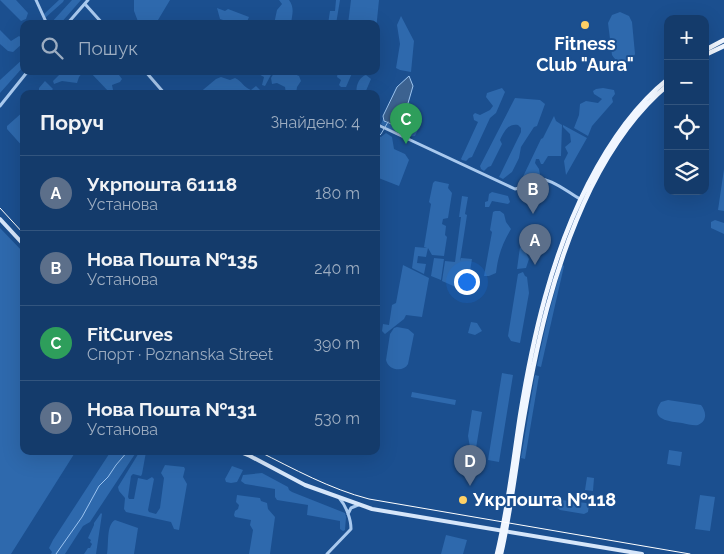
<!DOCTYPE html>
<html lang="uk">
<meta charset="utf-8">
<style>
:root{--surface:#143b6b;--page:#214673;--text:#f1f3f6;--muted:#9dadc1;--line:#33557e;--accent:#bca0f2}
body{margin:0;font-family:Raleway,sans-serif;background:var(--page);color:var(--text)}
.controls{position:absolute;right:15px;top:15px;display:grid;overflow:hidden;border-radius:10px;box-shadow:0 5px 20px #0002}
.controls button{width:45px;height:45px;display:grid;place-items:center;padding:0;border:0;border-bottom:1px solid var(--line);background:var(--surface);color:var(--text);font:25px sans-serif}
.you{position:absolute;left:466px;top:281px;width:18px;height:18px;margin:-12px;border:4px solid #fff;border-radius:50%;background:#1a73e8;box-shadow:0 0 0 8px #1a73e833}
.badge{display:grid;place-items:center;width:32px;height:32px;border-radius:50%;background:var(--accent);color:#fff;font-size:16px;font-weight:700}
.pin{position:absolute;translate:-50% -41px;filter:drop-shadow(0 1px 2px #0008)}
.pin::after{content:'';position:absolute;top:26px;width:18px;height:15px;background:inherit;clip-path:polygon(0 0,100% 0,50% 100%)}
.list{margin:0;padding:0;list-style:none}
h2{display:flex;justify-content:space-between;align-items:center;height:65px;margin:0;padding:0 20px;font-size:21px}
h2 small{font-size:16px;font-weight:400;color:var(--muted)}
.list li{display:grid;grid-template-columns:32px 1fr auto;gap:15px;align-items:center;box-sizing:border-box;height:75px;padding:0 20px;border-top:1px solid var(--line)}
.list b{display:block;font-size:19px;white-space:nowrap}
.list p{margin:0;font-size:16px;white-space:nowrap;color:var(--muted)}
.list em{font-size:16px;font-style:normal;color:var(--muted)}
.icon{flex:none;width:28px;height:28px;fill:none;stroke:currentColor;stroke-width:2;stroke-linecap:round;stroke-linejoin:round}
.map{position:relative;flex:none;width:724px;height:554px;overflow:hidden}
.search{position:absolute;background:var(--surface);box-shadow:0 5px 20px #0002;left:20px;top:20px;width:360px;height:55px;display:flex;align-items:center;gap:12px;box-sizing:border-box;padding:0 18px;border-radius:10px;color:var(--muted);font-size:19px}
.panel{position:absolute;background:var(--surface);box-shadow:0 5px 20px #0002;left:20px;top:90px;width:360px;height:365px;border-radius:10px}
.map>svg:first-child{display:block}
.green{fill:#2e69ad}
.water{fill:#3c6290;stroke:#9cc4f0}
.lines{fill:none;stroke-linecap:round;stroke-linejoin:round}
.stream{stroke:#9cc4f0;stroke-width:1}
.tertiary{stroke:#a9c9ee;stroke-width:3}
.secondary{stroke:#d6e6fa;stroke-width:4}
.primary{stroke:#f0f6ff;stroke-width:4.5}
.tram{stroke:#fff;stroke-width:1}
.poi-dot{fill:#ffd166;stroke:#1b4f8f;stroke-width:2}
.labels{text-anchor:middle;stroke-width:4;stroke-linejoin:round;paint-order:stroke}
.poi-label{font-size:18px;font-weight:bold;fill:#fff;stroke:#1b4f8f}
</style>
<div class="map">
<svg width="724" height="554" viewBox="0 0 724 554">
<rect width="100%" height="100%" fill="#1b4f8f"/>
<path class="green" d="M0 0H16L28 13 26 19 21 21Z
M59 0H64L63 2 45 18 44 14Z
M72 0H81L60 24H50Z
M134 0H170L158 20 155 21 153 24H139L134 11Z
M279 0H289C295 8 292 15 291 24H274L277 10 282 4Z
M336 0H340L336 24H328L330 11H335Z
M351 0H379L376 30V24H348Z
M217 8 225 11 228 9 249 17 246 24H226V21L220 19Z
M620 12 629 16 632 22 635 54C630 65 618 65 612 55L608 23 612 15Z
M401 16 414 41 411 72 400 70 396 68 400 44 397 25Z
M0 30 11 41 19 36 24 40 23 43 13 52 8 51 0 44Z
M24 58V66L0 93V80Z
M63 71H84L79 77 77 83 62 81 54 84 53 81Z
M89 71H116L122 79 120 82 112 85 113 90 110 93Z
M253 71H273L265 86 262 85 264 77Z
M275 71H287L299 76 301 81 297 87 296 94H286L285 87 277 83 272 84 271 78Z
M338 71H353L346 87H341L339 85 341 80 337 77Z
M366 75 371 79 365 93 357 94C355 87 359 77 366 75Z
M221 77 230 80 235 78C242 81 243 87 251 90L256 86 260 90 259 94H198L216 79Z
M45 81 53 89 48 94H37L39 91V88Z
M502 88 505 92 496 113 490 118 472 157 469 158 466 161 462 160 461 159 478 122 474 120 473 115 475 113 480 115 490 110 493 106 486 97 487 93Z
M603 88 614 90 615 94 612 98 613 102 592 126 588 136 574 128 579 115 580 104 586 101 598 103 602 99 594 94 593 91 596 89Z
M515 98 540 100 545 104 537 126 534 127 521 147 519 158 512 172 503 179 499 177 500 175 521 132V128L518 125C508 123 504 132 500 140L502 144 491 166 488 167 484 171 481 169 480 166Z
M24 111V148L7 129V126Z
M407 114 422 121 415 136C405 138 390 130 381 124L383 119C387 122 395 130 401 125 404 122 405 117 407 114Z
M554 116 556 121 562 125 561 156H548L543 164H541L539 159H536L535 163 539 169 540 175 537 178 530 179 519 187V185L541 139 543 138Z
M563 125 587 138 566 175 564 161 568 153 565 147 571 142 570 134 563 127Z
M386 133 392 137 394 149 405 154 409 160 399 186 376 177V136L381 137Z
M724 169V211L718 210Z
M435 181 449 184 448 188 452 193 448 218 443 219 442 224 446 226 445 235 447 237 444 256 432 255 428 248 426 257 418 256 417 263 426 264 424 274 412 268 415 247 427 248 424 247 431 204 429 202 433 183Z
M492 192 508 196 510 202 508 204 492 201 489 207H485V202L488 201 489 194Z
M462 196 468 197 465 214 467 215 460 261 461 258 472 259 470 271 461 270 458 288 442 281 445 261 455 262 461 217H459Z
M495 211H500L504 214 506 222 511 229C502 244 498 256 496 273L489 276H484L492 232 490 230 493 212Z
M715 220 724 223V234L711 228V222Z
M0 228 24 253V451H76L11 554H0Z
M520 247 524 249 529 259 526 268 517 269Z
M434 258 444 259 441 280 431 276Z
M403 265 429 278 422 317 406 315 404 319 385 334 382 331 383 324 389 325 392 305 396 303Z
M562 265 564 266 541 367 537 366 547 320Z
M523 272 525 276 527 277 529 293 520 343 511 341 508 336 518 274Z
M471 322 477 323 482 331 475 335 468 333Z
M397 327 408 329 414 334 408 364C403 373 388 370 386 360L390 334 394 328Z
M502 373 513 375 499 462 488 460Z
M535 375 539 376 525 459 521 458Z
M412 392 456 400 455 405 411 397Z
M668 400 701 405C706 411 708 421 698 425 694 426 687 424 682 423 671 422 648 420 661 402Z
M472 410 482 412 475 454 471 453 468 436Z
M669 450 682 452 680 466 667 464Z
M111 451H137L90 522 83 526 65 554H51L52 552 49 548 53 540Z
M140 451 146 452 142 474 141 476 133 474 131 476 128 497 129 499H134L138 478 147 480 152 477 154 479 148 510 149 512 156 514 160 508 164 478 161 473 165 465 184 467 185 469 183 477 187 484 179 530 174 529 171 522 126 512 124 509 125 498 119 491 118 487Z
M232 466 243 470 237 482 231 483 226 482 225 479Z
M262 473 288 487 289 490 292 492 345 513 346 517 345 530 343 531 340 529V521L307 515 308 505 277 500 275 497V489L245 484 241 481 243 475Z
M587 477 594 478 593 491 585 490Z
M237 495 260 498 261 501 267 503 268 509 275 517 270 554H249L253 530 250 525 251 520 235 517 234 515 235 511 238 509 239 505 236 502Z
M700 495 715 497 710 531 695 529Z
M562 500 586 503 589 505 588 512 584 514 560 510 555 506 556 501Z
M101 513 102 514 96 554H84L88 548H90L92 544 90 542 91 540 88 538 94 525V523Z
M115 520 138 528 134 554H107C109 544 106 525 115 520Z
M446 535 467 540 463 554H441Z"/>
<path class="water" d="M409 76 413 86 402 124C394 128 391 123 384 121L383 116 397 87Z"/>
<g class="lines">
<path class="stream" d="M376 139 381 134 388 122
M56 554 82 517 99 486 108 477 116 465 128 451"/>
<path class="tertiary" d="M36 0 47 24
M85 4 103 24
M67 24 88 0
M145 71 165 94
M0 106 28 71
M376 124 515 189C522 188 526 182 533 180 549 175 567 192 580 199
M348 514 351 508 358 505
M327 554 351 529C351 519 346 506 340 499"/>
<path class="secondary" d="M0 219 24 245
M238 451 250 456 305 485 372 509 642 554"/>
<path class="primary" d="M705 50 724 40
M705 55 724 46
M497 554C508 509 513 462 520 416 533 336 551 257 588 184 608 145 633 107 668 79
M501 554C510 515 515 474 521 435 535 349 553 266 591 188 610 150 634 113 668 85"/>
<path class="tram" d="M0 208 24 234
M258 451C294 469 330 489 369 499L690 554"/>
</g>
<g class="poi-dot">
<circle cx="585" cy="25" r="5"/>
<circle cx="463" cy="500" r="5"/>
</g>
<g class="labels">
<g class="poi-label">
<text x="585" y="50">Fitness<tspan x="585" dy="21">Club "Aura"</tspan></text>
<text x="473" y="506" text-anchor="start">Укрпошта №118</text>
</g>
</g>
</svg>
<div class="controls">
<button>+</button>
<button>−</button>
<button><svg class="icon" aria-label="locate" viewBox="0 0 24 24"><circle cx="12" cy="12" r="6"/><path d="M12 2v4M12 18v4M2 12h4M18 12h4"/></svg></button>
<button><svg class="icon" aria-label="layers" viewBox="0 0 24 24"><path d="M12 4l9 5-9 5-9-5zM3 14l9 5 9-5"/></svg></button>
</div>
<div class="you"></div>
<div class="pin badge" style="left:535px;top:265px;background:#5c6f8a">A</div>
<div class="pin badge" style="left:533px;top:214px;background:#5c6f8a">B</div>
<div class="pin badge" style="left:406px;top:144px;background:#2e9e5b">C</div>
<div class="pin badge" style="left:470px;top:486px;background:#5c6f8a">D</div>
<div class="search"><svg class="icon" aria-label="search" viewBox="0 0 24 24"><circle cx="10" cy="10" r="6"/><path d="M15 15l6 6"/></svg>Пошук</div>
<section class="panel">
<h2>Поруч<small>Знайдено: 4</small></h2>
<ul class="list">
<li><span class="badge" style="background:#5c6f8a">A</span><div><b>Укрпошта 61118</b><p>Установа</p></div><em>180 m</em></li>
<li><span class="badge" style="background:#5c6f8a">B</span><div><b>Нова Пошта №135</b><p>Установа</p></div><em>240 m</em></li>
<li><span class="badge" style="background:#2e9e5b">C</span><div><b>FitCurves</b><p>Спорт · Poznanska Street</p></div><em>390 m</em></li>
<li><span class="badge" style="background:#5c6f8a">D</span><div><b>Нова Пошта №131</b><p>Установа</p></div><em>530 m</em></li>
</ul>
</section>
</div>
